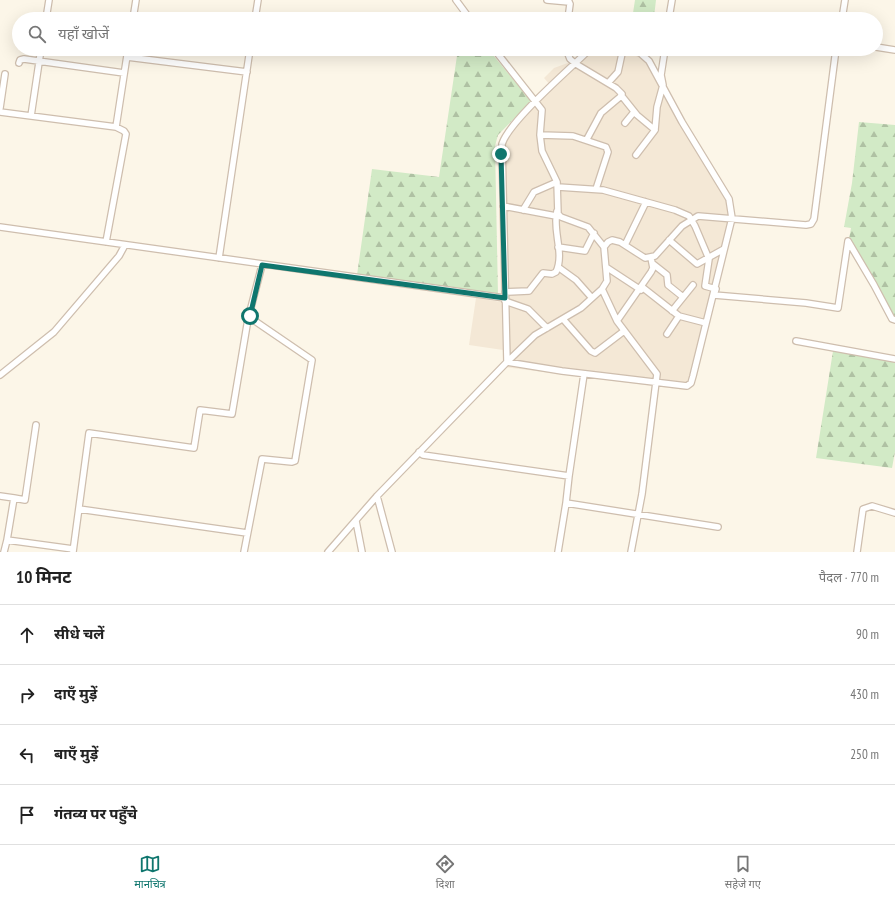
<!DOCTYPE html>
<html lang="hi">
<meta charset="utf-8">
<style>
:root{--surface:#fff;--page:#f6f6f6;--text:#222;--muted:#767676;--line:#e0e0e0;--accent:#0f766e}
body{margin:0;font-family:"PT Sans Narrow","Noto Sans Devanagari",sans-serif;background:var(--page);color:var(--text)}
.stop{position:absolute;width:12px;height:12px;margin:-9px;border:3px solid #0f766e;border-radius:50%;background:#fff}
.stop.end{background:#0f766e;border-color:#fff;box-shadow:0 1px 4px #0008}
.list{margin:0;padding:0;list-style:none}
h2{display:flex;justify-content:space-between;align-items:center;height:52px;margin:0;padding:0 16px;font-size:17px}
h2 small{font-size:13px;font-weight:400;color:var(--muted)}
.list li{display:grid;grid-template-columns:26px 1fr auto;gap:12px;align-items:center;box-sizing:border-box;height:60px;padding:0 16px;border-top:1px solid var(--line)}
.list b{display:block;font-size:15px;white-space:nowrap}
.list em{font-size:13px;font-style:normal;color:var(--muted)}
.icon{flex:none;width:22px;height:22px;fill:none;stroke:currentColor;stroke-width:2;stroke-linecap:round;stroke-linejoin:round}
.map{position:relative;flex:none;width:895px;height:552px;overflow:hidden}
.search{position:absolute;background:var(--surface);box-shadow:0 4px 16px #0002;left:12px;right:12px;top:12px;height:44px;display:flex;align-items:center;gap:10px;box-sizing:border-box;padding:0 14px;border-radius:22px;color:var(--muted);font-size:15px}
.sheet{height:292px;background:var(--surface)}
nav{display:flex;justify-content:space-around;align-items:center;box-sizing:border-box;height:56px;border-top:1px solid var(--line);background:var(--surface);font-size:11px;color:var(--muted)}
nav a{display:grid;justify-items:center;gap:2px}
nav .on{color:var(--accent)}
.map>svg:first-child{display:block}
.residential{fill:#f4e8d6}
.forest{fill:url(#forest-firs)}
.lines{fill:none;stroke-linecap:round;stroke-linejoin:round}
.minor-casing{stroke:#cebeae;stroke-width:8}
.minor{stroke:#fff;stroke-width:5.5}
.route{stroke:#0f766e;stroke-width:5}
</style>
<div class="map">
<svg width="895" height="552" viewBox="0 0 895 552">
<defs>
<pattern id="forest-firs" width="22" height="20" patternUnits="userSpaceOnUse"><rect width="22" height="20" fill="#d2eac6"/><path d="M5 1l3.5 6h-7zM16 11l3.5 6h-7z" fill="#afc1a3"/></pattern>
</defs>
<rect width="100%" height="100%" fill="#fcf6e8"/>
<path class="residential" d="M587 49H640L649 58 732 208V217L692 386 686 390 504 367 503 350 469 345 476 298 501 302 498 145 501 136 551 86 544 78 554 68 576 60Z"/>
<path class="forest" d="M635 0H656L654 17 633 13Z
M458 49H488L531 101 498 135 495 146 498 295 357 275 372 169 439 177Z
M859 122 895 125V318L849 239 851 228 844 227 852 183Z
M833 351 895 360V452L892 468 816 458Z"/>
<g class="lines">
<defs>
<path id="minor" d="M456 0 470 19
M547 0 569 2
M669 18 672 0
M46 19 49 0
M133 19 136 0
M255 19 258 0
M568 19 570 4 568 0
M842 19 845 0
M876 47 895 50
M494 49 542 110 540 135 542 151 557 182 558 214 561 217 588 227 604 247
M566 49 570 59 576 64 616 88 622 94 620 97 601 113 587 139
M590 49C570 69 509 121 502 144L507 362 562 371 687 386 691 383 693 376 732 218 729 199 682 122 649 61 640 53 626 49
M127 57 247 72
M19 63 20 60 24 59 124 73
M608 83 618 72 623 49
M621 95 637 115 655 130
M0 108 5 74
M0 112 116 127 124 131 126 134 106 242
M31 116 41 49
M625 123 634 112
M116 127 128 49
M540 135 573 136 606 147 608 152 596 189
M636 155 655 130 657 107 663 85 661 75 665 49
M558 187 603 190 675 210 689 216 695 226 709 259 705 286 716 289 714 295 806 303 838 308 848 241 874 285 892 319 895 320
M503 206 556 216
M523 210 534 192 557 182
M0 227 505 298
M669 240 697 264 724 249
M625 245 646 202
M558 247 585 251 594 233
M219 258 250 49
M653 264 667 275 668 285 683 297
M558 267 576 280 592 298
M606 267 641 290
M642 287 679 316 706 323
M602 289 617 321 657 374 642 494 631 552
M505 292 529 291 543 273 552 274 556 272C565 253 552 231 557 211
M505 301 528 309 547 328
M672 311 693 285
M563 319 591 351 595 353 624 331
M617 321 651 272 653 268 651 258
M667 334 679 316
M796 341 895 359
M0 375 54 332 119 256 125 245
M36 425 25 500 14 498 7 540 73 549
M419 452 423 455 569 476 566 503 718 527
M569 476 584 374
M0 496 14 498
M377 496 392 552
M79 509 247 533
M356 521 362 552
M4 552 7 540
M73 552 89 433 194 448 200 410 232 414 248 319 262 265
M244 552 262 459 292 462 295 461 312 360 249 317
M328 552 377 496 507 362 535 335 581 308 602 289 607 281 604 247 608 242 612 240 620 242 645 258 655 256 682 226 698 216 806 225 811 224 814 219 836 49
M558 552 566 503
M857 552 863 509 872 506 895 513"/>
</defs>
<use href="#minor" class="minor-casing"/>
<use href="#minor" class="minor"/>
</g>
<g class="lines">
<path class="route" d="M250 316 262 265 505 298 501 154"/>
</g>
</svg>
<div class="stop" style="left:250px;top:316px"></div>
<div class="stop end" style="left:501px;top:154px"></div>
<div class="search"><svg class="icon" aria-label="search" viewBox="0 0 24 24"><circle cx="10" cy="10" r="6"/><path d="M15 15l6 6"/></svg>यहाँ खोजें</div>
</div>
<section class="sheet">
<h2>10 मिनट<small>पैदल · 770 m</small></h2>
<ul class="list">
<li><svg class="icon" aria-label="ahead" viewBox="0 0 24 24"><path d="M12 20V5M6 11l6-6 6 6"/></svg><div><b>सीधे चलें</b></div><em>90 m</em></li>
<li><svg class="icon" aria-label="right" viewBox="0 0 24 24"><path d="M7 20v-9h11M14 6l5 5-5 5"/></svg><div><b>दाएँ मुड़ें</b></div><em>430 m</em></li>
<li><svg class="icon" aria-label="left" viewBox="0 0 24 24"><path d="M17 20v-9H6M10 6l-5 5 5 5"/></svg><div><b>बाएँ मुड़ें</b></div><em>250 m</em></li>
<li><svg class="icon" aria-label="arrive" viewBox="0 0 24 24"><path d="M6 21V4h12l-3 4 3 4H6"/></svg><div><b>गंतव्य पर पहुँचे</b></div></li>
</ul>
</section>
<nav>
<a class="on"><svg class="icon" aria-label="map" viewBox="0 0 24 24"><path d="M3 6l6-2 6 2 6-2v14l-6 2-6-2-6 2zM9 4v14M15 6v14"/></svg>मानचित्र</a>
<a><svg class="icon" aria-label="directions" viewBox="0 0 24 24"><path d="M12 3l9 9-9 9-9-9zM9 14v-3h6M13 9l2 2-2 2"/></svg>दिशा</a>
<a><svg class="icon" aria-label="saved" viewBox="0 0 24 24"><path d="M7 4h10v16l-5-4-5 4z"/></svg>सहेजे गए</a>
</nav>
